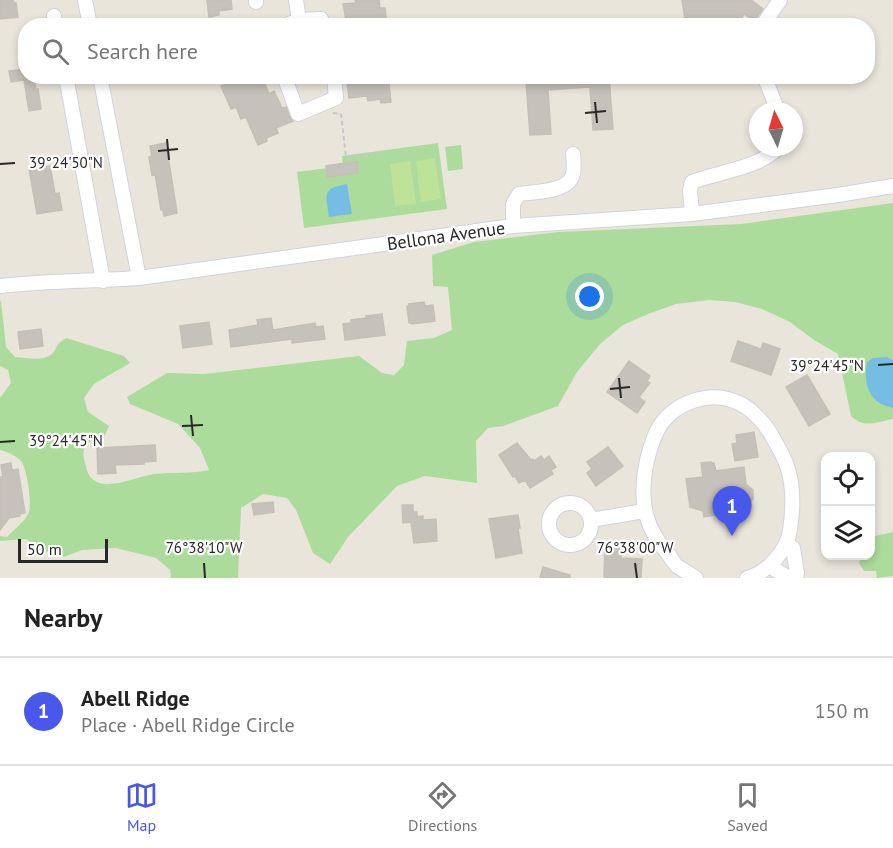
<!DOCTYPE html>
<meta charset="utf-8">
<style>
:root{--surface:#fff;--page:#f2f2f2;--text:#222;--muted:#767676;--line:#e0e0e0;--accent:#4858ea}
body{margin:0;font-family:"PT Sans",sans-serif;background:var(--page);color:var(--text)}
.controls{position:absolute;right:18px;bottom:18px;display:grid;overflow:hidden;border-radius:12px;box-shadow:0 3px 9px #0003}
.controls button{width:54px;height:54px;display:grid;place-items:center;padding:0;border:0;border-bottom:2px solid var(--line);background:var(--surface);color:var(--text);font:30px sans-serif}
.compass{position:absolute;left:749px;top:102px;width:54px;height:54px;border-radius:50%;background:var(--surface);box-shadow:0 3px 9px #0003;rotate:355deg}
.scale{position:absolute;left:18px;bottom:15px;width:90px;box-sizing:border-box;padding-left:6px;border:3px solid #282828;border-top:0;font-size:16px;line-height:21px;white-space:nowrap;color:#282828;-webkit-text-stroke:4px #fff;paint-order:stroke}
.you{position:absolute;left:590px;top:297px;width:21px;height:21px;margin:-15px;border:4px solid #fff;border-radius:50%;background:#1a73e8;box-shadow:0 0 0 9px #1a73e833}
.badge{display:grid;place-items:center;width:39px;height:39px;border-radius:50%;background:var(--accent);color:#fff;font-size:20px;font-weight:700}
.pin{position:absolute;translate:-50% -50px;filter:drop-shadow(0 2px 3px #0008)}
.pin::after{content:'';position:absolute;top:32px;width:21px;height:18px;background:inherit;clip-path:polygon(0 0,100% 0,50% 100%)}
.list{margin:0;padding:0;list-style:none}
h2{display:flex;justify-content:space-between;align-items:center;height:78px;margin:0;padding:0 24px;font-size:26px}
h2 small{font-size:20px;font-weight:400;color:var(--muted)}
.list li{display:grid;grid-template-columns:39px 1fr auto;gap:18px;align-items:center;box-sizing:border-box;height:108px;padding:0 24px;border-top:2px solid var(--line)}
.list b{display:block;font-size:22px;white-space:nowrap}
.list p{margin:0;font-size:20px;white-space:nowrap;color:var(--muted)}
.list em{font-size:20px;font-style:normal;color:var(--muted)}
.icon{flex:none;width:33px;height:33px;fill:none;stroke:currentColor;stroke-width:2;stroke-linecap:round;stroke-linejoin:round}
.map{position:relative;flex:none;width:893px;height:578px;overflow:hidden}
.search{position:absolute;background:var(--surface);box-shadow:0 3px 9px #0003;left:18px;right:18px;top:18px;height:66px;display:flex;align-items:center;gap:15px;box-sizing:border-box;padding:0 21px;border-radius:24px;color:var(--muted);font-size:22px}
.sheet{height:186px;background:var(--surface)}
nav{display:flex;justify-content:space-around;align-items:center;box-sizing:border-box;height:84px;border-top:2px solid var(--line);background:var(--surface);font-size:16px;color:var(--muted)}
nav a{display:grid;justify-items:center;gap:3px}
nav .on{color:var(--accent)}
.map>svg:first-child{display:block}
.green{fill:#acdc9c}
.pitch{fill:#bde298}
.water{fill:#76bde3}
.building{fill:#c5c1bb;stroke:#c5c0b5;stroke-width:1.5}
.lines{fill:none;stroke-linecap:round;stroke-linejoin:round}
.minor-casing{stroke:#d1d2e0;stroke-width:16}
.path{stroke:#c7c7c7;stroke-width:2;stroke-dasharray:4.5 3;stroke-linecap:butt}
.minor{stroke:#fff;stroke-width:14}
.ticks{fill:none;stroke:#282828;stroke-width:2}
.labels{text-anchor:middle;stroke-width:4.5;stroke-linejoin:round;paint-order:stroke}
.street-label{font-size:18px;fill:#282828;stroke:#fff}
.ticks-label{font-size:15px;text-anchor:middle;fill:#282828;stroke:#fff;stroke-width:4.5;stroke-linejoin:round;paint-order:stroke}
</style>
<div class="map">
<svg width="893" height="578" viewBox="0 0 893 578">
<rect width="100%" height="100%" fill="#eae5db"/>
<path class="green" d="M438 143 447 209 304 228 297 172 343 166 342 156Z
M461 145 463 169 448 171 445 147Z
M893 203V419C877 422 864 429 851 416L838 354 814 340 790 322 762 309 735 302 709 300 676 304 648 314 623 325 600 344 577 372 558 406 503 426 488 428 476 441 477 483 425 476 397 486 348 537 330 564 313 553 296 510 287 498 263 494 241 508 238 578H171L170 570 156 558 116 548 82 550 64 557 52 555 26 539 0 541V536L7 537C13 530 26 521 29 512 32 503 27 468 21 461 15 455 8 452 0 450V398L11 383 8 370 0 366V302L1 301 6 347 15 357C26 358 45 362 53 353 59 345 55 345 66 338L124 356 130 363 94 384 84 398 88 412 109 426 105 435 86 444C82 453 83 456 86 466 92 499 133 477 154 474 172 472 192 474 209 470L200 448 178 424 130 404 127 397 167 373 204 374 359 356 382 373 394 375 404 365 407 341 434 338 452 330 448 287 433 286 432 255 474 242 558 232 741 224Z
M893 532V576L877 578 876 571H864L859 563 862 556H870L871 537Z"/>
<path class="pitch" d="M435 158 441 199 421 202 416 161Z
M410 161 416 204 395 206 390 164Z"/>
<path class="water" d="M347 184 352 214 329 217C326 194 321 189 347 184Z
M887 357 893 360V408C869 403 863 385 867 362L873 358Z"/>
<path class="building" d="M0 0H13L14 3H16L18 17 0 19Z
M207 0H231L232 9 219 11V15L209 17Z
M355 0H379L380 8H385L387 26H371V22L364 23 363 18 346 20 343 4 356 3Z
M682 0H751L763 9 754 21 744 14 735 26H686Z
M26 69V76H33L36 90 38 89 41 109 29 111 24 80 11 82 9 71Z
M224 76H262L269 94 274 91 282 108 286 107 293 121 276 128 278 133 266 138 267 141 258 145 246 117 241 119 236 107 231 109 221 86 227 84Z
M365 76H388L391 102 381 103 380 99 368 101 367 96 349 98 347 82 365 80Z
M545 76H609L613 129 593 130 590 87 548 90 551 134 530 135 526 82 546 81Z
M166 143 177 213 164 216 163 210H161L155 174 152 175 149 157 152 156 150 146Z
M357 161 358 173 327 177 326 166Z
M50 166 55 194 59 193 62 210 37 214 29 169Z
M424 302 425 306 433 305 435 321 412 324V323H409L407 306H409V304Z
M382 314 385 335 345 340 343 324 351 323V320L366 318V316Z
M271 318 273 330 315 323 316 327 323 326 325 339 292 343V339L231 347 229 330 258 325 257 320Z
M209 322 212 344 183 348 180 326Z
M41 329 43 346 20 349 18 332Z
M738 341 761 349 763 343 780 349 771 375 731 361Z
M629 361 650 376 647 381 650 383 639 397 645 402 637 413 607 392Z
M807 375 830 414 809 426 786 387Z
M754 432 758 457 735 461 732 444 737 443 736 435Z
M517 443 531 460 533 459 534 461 541 456 544 460 549 456 556 467 551 470 553 474 530 488 525 480 519 483 515 476 513 477 499 455Z
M155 445 156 461 144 462V464L115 465 116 473 98 474 97 448Z
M608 447 623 466 596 486 587 473 592 469 587 462Z
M711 462V463H714L716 471 744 467 746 484 753 490V499L748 504 738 506V511L704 517 703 511 690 507 686 479 703 477 701 463Z
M11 463 12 470 18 469 25 513 19 514 20 516 9 518 0 530V477H3L1 465Z
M273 502 274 512 254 515 252 504Z
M402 505H413V512H417V517L423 516V520L436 519 437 541 414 543 411 522 403 523Z
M518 515 520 528H518L522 553 496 558 489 519Z
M605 547 621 548V558L642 559 641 578H604Z
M543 567 570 575V578H540Z"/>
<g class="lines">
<defs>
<path id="minor" d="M85 0 90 26
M256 0V2
M296 0 299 20
M54 16 56 26
M284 26 299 20 321 19 324 26
M762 26 780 0
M66 76 103 281
M100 76 139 278
M284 76 298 114 336 98 334 76
M764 76 778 111
M692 214 690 190 692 182C720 171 758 169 779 147
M513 226V204L519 194C533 192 563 192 571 179 575 172 574 162 573 154
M0 286C46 281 93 281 139 278L513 226 692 214 838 195 893 186
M549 524a21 21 0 1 1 42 0a21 21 0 1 1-42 0Z
M591 520 644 511
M786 543 793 548 797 573 796 578
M769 566 789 578
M696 578C690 574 683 570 677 566 674 563 671 558 669 555 646 529 640 505 645 471 647 457 653 436 661 424 677 402 709 391 734 401 750 406 766 424 773 438 778 447 784 456 787 466 794 486 793 510 790 530 787 551 767 573 747 578"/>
</defs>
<use href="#minor" class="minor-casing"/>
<path class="path" d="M78 78 86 76
M333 113 341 114 346 157 381 153"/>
<use href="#minor" class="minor"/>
</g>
<path class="ticks" d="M595 102 597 123M585 113 606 111M167 139 169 160M158 151 178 149M0 164 15 163M878 365 893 364M619 378 621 398M610 389 630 387M191 415 193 436M182 426 203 425M0 442 15 441M204 563 205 578M635 563 637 578"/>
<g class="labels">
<g class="street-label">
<text transform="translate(446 236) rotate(-8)" y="6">Bellona Avenue</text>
</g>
</g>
<g class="ticks-label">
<text x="66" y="168">39°24'50"N</text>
<text x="827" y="371">39°24'45"N</text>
<text x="66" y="446">39°24'45"N</text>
<text x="204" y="553">76°38'10"W</text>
<text x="635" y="553">76°38'00"W</text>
</g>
</svg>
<div class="controls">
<button><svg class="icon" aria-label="locate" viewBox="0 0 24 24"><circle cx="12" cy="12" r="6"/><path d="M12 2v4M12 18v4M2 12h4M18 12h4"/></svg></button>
<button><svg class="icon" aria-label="layers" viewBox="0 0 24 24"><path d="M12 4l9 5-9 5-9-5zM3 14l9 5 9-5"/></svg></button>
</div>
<svg class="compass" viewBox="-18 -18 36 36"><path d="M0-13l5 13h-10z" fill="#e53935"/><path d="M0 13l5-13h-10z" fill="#767676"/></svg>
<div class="scale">50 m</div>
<div class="you"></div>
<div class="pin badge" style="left:732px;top:536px">1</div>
<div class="search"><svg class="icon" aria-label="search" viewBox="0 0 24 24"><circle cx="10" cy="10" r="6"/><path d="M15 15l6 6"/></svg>Search here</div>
</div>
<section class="sheet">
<h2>Nearby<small></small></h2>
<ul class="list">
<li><span class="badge">1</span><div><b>Abell Ridge</b><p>Place · Abell Ridge Circle</p></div><em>150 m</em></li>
</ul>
</section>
<nav>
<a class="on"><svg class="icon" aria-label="map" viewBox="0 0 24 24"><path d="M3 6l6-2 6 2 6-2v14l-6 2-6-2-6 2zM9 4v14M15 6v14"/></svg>Map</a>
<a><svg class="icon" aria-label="directions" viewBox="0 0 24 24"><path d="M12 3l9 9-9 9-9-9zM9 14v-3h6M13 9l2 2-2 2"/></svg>Directions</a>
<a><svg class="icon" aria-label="saved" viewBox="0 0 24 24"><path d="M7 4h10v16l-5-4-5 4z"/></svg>Saved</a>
</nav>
